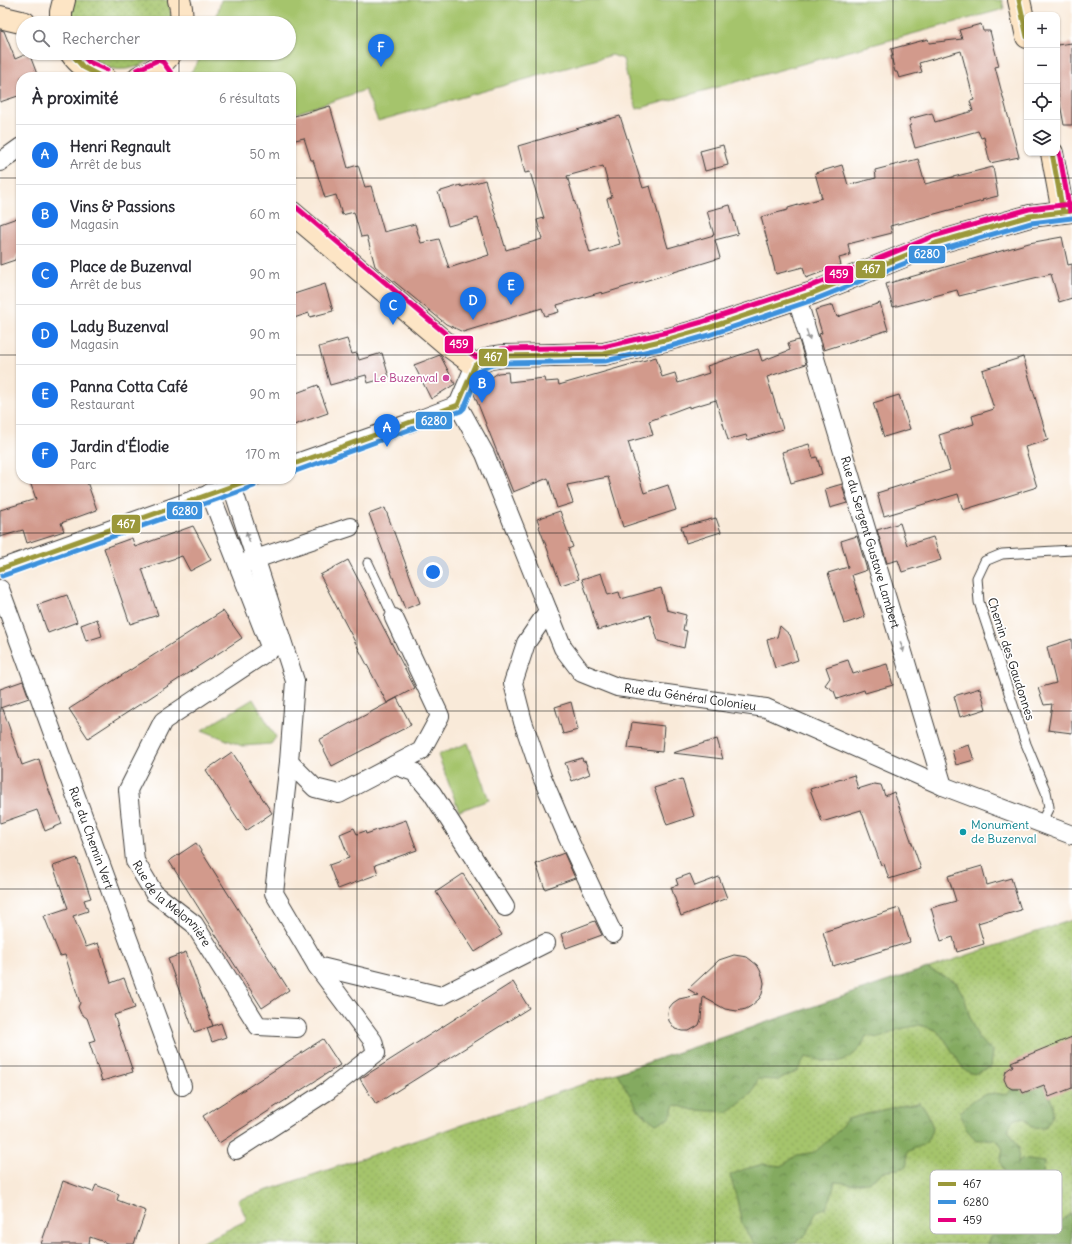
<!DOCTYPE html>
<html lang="fr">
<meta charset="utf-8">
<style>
:root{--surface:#fff;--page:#f7f7f7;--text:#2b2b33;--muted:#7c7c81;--line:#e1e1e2;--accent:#1a73e8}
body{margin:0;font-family:Delius,sans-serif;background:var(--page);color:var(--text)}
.controls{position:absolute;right:12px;top:12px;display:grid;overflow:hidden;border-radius:8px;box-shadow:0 1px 3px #0004}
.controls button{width:36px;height:36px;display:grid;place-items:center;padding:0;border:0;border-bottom:1px solid var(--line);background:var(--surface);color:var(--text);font:20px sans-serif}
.you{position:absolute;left:433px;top:572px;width:14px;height:14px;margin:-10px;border:3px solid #fff;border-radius:50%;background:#1a73e8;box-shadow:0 0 0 6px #1a73e833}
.badge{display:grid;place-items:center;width:26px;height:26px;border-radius:50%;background:var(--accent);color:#fff;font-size:13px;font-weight:700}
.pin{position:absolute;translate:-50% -33px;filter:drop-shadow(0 1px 2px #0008)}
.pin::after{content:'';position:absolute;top:21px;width:14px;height:12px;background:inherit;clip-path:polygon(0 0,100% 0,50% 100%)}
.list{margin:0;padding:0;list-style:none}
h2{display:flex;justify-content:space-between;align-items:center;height:52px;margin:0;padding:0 16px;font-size:17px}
h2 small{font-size:13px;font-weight:400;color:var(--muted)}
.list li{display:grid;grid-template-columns:26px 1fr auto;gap:12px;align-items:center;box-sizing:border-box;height:60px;padding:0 16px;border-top:1px solid var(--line)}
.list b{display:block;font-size:15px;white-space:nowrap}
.list p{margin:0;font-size:13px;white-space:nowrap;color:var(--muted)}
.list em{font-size:13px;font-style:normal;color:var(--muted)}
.icon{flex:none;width:22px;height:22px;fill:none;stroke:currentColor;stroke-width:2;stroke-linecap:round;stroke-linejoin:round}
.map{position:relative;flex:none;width:1072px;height:1244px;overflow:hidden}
.search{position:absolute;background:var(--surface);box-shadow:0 1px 3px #0004;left:16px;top:16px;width:280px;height:44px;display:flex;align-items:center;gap:10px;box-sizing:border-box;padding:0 14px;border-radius:22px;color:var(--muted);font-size:15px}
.panel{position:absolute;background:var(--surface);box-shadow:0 1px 3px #0004;left:16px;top:72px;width:280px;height:412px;border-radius:16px}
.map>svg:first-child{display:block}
.grass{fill:url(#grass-dots);stroke:#607044}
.forest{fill:url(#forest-crowns);stroke:#50633e}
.park{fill:#a5c46c;stroke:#607044}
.building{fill:#d29a8c;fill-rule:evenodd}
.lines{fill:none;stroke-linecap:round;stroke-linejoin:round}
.lane-casing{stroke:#3d3b38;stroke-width:11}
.street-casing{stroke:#3d3b38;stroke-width:20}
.secondary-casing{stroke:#3d3b38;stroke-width:24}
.lane{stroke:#fff;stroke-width:9}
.street{stroke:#fff;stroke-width:18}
.secondary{stroke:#fde5c5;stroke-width:22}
.bus-1-casing{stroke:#fff;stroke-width:8}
.bus-2-casing{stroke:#fff;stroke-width:8}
.bus-3-casing{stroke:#fff;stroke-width:8}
.bus-1{stroke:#9b983a;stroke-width:5}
.bus-2{stroke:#3c91dc;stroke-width:5}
.bus-3{stroke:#e5007d;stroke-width:5}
.oneway{fill:#999}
.grid{fill:none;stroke:#1c1c1c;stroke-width:1;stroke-opacity:0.55}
.hotel-dot{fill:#d1479c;stroke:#fff;stroke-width:1.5}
.culture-dot{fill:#0f9aa8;stroke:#fff;stroke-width:1.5}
.labels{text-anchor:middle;stroke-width:3.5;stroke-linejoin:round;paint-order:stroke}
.hotel-label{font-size:12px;fill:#b23c85;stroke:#fff;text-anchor:end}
.street-label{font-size:12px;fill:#1c1c1c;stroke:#fff}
.culture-label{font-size:12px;fill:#0d838f;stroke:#fff;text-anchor:start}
.key{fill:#fff;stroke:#bbb;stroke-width:1}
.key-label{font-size:11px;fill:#1c1c1c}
.line-badge{stroke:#fff;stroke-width:1.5}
.badge-label{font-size:11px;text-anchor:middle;font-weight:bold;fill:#fff}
</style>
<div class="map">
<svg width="1072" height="1244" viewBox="0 0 1072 1244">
<defs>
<pattern id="grass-dots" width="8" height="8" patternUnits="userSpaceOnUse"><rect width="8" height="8" fill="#a5c46c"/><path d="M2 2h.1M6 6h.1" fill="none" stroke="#8da85d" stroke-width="1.8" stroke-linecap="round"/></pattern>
<pattern id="forest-crowns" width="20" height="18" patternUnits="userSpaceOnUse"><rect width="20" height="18" fill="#84aa60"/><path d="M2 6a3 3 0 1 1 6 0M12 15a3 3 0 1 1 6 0" fill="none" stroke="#6b8a4e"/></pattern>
</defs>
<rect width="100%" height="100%" fill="#fff"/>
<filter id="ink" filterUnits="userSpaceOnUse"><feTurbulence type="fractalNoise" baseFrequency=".025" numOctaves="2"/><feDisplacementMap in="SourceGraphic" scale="8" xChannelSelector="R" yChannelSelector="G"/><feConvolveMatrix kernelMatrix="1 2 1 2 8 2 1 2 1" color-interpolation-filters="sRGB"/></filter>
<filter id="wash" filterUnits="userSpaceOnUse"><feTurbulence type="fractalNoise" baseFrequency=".012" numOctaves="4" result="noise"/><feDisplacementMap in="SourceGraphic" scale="16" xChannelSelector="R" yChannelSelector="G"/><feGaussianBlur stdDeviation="0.9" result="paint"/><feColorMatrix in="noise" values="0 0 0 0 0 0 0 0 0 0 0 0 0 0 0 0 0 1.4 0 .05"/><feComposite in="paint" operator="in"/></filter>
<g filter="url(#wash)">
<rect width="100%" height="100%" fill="#f9ead9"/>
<path class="grass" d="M74 0H169L172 23H70Z
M84 53H159C144 68 119 75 99 64 94 61 89 57 84 53Z
M1072 920V1244H199L247 1220 238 1200Z"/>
<path class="forest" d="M927 968 956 982 965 999 971 1021 979 1039 993 1051 991 1067 974 1074 964 1070 945 1040 936 1030 920 1025 899 1029 880 1038 866 1036C864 1041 862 1047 858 1050 843 1067 825 1062 805 1057L798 1071 778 1080 758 1079 752 1093 728 1112 693 1110 675 1105 670 1118 656 1124 639 1111 617 1073Z
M1044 1085 1052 1102 1053 1115 1045 1128 1031 1127 1024 1117 1013 1120 1008 1130 1019 1147 1018 1164 1021 1159 1044 1162 1043 1176 1061 1192 1055 1203 1045 1206 1034 1199 1015 1194 1000 1162 1003 1150 999 1142 994 1139 976 1140 966 1129 960 1112C976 1097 984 1090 1007 1095L1012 1089H1021L1024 1093Z
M920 1103 927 1112 933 1128 926 1143 907 1152V1163L906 1167 898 1169 887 1170 868 1182 854 1184 835 1182 831 1197 826 1208C811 1211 815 1222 807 1233 804 1237 798 1240 794 1244H754L742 1224 737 1200 730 1175 745 1169 763 1164 782 1166 797 1155 815 1152 835 1134 847 1119 899 1106Z
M1016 1199 1033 1205 1040 1216 1046 1234 1055 1224 1072 1214V1244H987L1005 1201Z"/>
<path class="park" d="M221 0H1002L1004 9 637 109 630 89 623 59 612 55 378 121 365 90 291 115V77H189L188 76 200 59 203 53H289V23H215Z
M253 699 276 737 271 744 242 746 202 730Z
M468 743 489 800 459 811 438 755Z"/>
<g id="blocks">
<path class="building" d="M981 24 983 31H990L992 39 999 66 995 67 1019 157 990 163 984 137 981 138 978 131 915 148 909 126 911 125 909 119 932 113 935 122 973 111 970 101 974 100 961 51 919 63 922 72 899 78 897 72H895L891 56H893L891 49 928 39 929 43 962 39 959 30Z
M0 30 4 31 15 59 29 53 38 77H21V95L0 102Z
M1072 43V125H1064L1057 88V45Z
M330 106 348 168 358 165 365 187 371 186 384 232 415 224 421 243 439 239 449 268 489 255 478 218 448 226 438 192 461 185 462 187 485 180 506 250 542 239 537 220 544 218 530 172 525 173 518 146 620 116 643 188 650 186 668 248 714 235 707 211 730 205 738 234 715 240 720 258 602 294V292L557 305 559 312 545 316 542 308 463 332 446 324 375 266 367 236 361 237 354 212 342 215 336 195 325 198 313 160H311L304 138 291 141V117ZM603 166 612 197 607 199 620 244 590 253 567 176Z
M723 145 728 165 705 171 700 151Z
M918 159 925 184 993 167 998 196 982 200 983 201 890 226 892 233 848 244 850 255 839 258 841 265 806 278 803 267 776 274 761 217 788 210V208L822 198 815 173 842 165 848 185 876 178 875 170Z
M17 218 21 231V254L17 255 15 260 0 265V224Z
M1062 237 1068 265 1072 264V298L1059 302 1051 274 959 296 957 290 893 307 886 284 1029 243Z
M325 284 333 311 310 317 309 313 291 319V295Z
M880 303 888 330 824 350 819 334 822 333 815 310 833 305 837 317Z
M347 339 352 354 357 353 359 360 382 353 389 377 368 383 366 375 330 385 319 347Z
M799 340 806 364 767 377 783 429 748 440 746 435 728 440 716 400 689 408V406L649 421 653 435 628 442 644 493 668 485 676 510 623 527 608 477 567 485 573 503 557 508 548 478 513 492 474 394 476 388 498 373 508 372 509 382 544 378 545 382 558 381 559 385 656 357 662 377 675 373 678 383 709 373 707 366 758 349 762 361 790 350 788 343Z
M440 355 455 384 431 399 414 365Z
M1023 357 1048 440 1025 447 1037 487 963 510 958 494 884 516 877 493 950 470 939 435 974 424 972 416 994 409 982 370Z
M318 385 328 413 291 426V395Z
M899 395 910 429 884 437 873 403Z
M809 444 813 458 817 457 822 474 791 483 782 452Z
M29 479H86L97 510 61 523 64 531 27 543 23 530 0 537V510L36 499Z
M842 484 847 503 830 508 825 489Z
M385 508 420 603 405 609 369 514Z
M560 511 573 547 568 549 579 579 561 585 539 527 540 526 537 519Z
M716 518 721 532 686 543 681 527Z
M900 523 907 545 933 537 941 560 902 572 898 560 887 563 877 530Z
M193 526 211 560 190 571 182 556 142 569 158 615 130 624 104 548 132 538 135 547Z
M857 536 867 570 852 575 865 617 844 624 828 573 848 567 841 541Z
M348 560 415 688 387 703 320 575Z
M601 573 608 595 619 592 621 599 661 588 667 610 686 615 683 630 687 631 684 648 658 641 650 615 598 630 582 579Z
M67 595 77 622 48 633 38 605Z
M223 611 242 638 88 738 69 709Z
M97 619 102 636 86 641 81 625Z
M780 626 790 635 798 660 775 668 767 640 777 637Z
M1072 639V733L1048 730 1052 704 1044 705 1038 688 1056 683 1047 647Z
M848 660 853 674 887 664 893 685 865 693 864 690 837 699 834 691 825 685 830 678 826 667Z
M23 681 29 698 0 708V689Z
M980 688 986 709 960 717 954 696Z
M397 698 411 725 332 766 319 740Z
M571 702 578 730 563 734 555 707Z
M0 709H3L22 765 39 759 45 780 62 824 45 831 37 810 0 823Z
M632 722 664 726 662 752 628 748Z
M717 739 723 759 673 753Z
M969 745 974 760 956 765 952 750Z
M232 752 272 813 246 831 206 770Z
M582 758 583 762 585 761 590 774 572 781 565 763Z
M854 775 858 789 874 784 881 785 885 796 894 792 921 869 889 879 884 864 881 865 861 810 822 822 810 789Z
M682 779 694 816 667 825 654 788Z
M406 820 417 850 375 865 378 874 338 889 329 865 349 858 340 834 354 828 357 834 365 831 366 834Z
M196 843 289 990 262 1008 169 861Z
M564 853 575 878 545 889 536 864Z
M77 858 91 898 84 900 88 911 73 916 86 947 98 943 111 983 124 978 135 1008 114 1015 133 1072 102 1081 89 1042 95 1040 87 1018 81 1014 78 1007 80 1003 65 955 60 956 44 916 68 908 53 866Z
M982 866 987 885 1011 878 1021 910 978 923 984 944 957 952 953 937 941 941 931 908 956 901 948 876Z
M463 874 502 935 475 952 436 892Z
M690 874 695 886 719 877 727 898 681 916 671 887 678 885 676 879Z
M899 908 910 942 833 966 823 932Z
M595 921 602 935 566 948 561 934Z
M186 952 213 1026 194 1032 168 959Z
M734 955 747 957 757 965 760 970 763 978 764 983 762 994 759 999 751 1006 746 1009 737 1011 725 1009 703 997 701 1019 699 1025 696 1027 689 1031H682L675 1029 669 1021 668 1014 669 1008 673 1003 679 999 698 995 688 989 719 960Z
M513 982 529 1008 376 1104 360 1079Z
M221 1023 226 1037 212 1042 207 1028Z
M1072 1037V1088L1049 1097 1044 1085 1023 1093 1021 1089H1012L1007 1086 1004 1079 1006 1071 1013 1066 1011 1062Z
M323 1039 340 1065 219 1143 203 1116Z
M63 1181 93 1192 96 1185 119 1194 117 1200 146 1211 134 1244H110L90 1237 89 1244H41Z"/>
</g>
</g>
<g filter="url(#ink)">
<use href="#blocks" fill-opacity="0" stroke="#3d3b38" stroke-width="1"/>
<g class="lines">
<defs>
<path id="lane" d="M368 563 394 618
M1041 823 1049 807 1046 792 1026 744 979 602 977 578 985 561 1002 554 1072 550"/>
<g id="street">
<path d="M0 162 21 147"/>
<path id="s1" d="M797 298 943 786"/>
<path id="s2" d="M458 405 485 454 563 648 582 673 617 687 766 708 943 786 1072 835"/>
<path d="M458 405 475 365"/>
<path d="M291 465 413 422 458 405"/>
<path d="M232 486 295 681 289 762 274 893 317 966 441 996 546 943"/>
<path id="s3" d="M210 493 271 649 163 721 128 790 135 861 154 893 194 924 258 1026 297 1028"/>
<path d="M244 563 350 527"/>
<path d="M0 569 252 479"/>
<path id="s4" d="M0 589 182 1086"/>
<path d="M548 611 526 643 513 683 523 722 542 777 568 838 613 934"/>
<path d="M289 762 315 788 339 794 421 751 440 716 394 618"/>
<path d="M394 765 414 772 432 793 505 907"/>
<path d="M236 1150 329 1090 376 1053 373 1041 317 966"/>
</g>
<path id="secondary" d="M179 0 181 8 182 23
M1019 0 1027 37
M0 17 25 23
M61 23V12L64 0
M71 53C79 65 90 72 104 77
M139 77C152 73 163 64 171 53
M1052 153 1063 212
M291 212 449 346 475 365 490 358 504 356 604 354 669 339 704 329 797 298 813 293 936 243 1030 216 1072 211"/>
</defs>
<use href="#lane" class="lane-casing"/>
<use href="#street" class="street-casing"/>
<use href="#secondary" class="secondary-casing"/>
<use href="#lane" class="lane"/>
<use href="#street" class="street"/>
<use href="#secondary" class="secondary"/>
<defs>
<path id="bus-1" d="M1019 0 1027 37
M71 53 83 67 102 77
M1052 153 1063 212
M291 465 458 405 475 365 490 358 504 356 604 354 669 339 704 329 813 293 936 243 1030 216 1072 211
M0 569 252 479"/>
<path id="bus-2" d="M293 472 461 411 464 408 480 370 492 365 505 363 605 361 671 346 706 336 816 299 938 250 1031 223 1072 218
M2 576 254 486"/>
<path id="bus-3" d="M80 53 89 62 107 70
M137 70 158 60 163 62 171 73
M1059 152 1070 211
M296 207 453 340 476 357 488 351 504 349 603 347 667 332 702 322 811 286 934 236 1029 209 1071 204"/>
</defs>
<use href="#bus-1" class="bus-1-casing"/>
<use href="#bus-2" class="bus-2-casing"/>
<use href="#bus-3" class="bus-3-casing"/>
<use href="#bus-1" class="bus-1"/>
<use href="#bus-2" class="bus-2"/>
<use href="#bus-3" class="bus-3"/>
</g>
<defs><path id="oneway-solid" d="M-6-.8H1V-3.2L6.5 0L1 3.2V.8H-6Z"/></defs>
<g class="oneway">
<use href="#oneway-solid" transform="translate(808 335) rotate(73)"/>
<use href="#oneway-solid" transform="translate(248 537) rotate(-108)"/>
<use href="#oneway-solid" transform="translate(902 647) rotate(73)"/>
</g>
</g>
<path class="grid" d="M179 0V23M357 0V1244M536 0V1244M715 0V1244M893 0V1244M179 53V77M0 178H21M291 178H1072M0 355H21M291 355H1072M179 479V1244M0 533H1072M0 711H1072M0 889H1072M0 1066H1072"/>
<circle class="hotel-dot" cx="446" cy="378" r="4"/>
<circle class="culture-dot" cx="963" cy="832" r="4"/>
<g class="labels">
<g class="hotel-label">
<text x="438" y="382">Le Buzenval</text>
</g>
<g class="street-label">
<text dy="4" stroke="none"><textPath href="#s1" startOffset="255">Rue du Sergent Gustave Lambert</textPath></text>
<text transform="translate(1011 659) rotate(72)" y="4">Chemin des Gaudonnes</text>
<text dy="4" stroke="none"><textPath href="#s2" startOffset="408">Rue du Général Colonieu</textPath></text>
<text dy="4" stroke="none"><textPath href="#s4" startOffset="265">Rue du Chemin Vert</textPath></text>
<text dy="4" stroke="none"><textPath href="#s3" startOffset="503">Rue de la Melonnière</textPath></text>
</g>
<g class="culture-label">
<text x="971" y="829">Monument<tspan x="971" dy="14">de Buzenval</tspan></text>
</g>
</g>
<rect x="930" y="1170" width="132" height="64" rx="6" class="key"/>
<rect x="938" y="1182" width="18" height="4" fill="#9b983a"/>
<rect x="938" y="1200" width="18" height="4" fill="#3c91dc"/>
<rect x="938" y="1218" width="18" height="4" fill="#e5007d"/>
<g class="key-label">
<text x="963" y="1188">467</text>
<text x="963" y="1206">6280</text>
<text x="963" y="1224">459</text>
</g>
<g class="line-badge">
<rect x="908" y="245" width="38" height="19" rx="4" fill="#3c91dc"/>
<rect x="855" y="260" width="31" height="19" rx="4" fill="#9b983a"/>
<rect x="824" y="265" width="30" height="19" rx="4" fill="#e5007d"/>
<rect x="444" y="335" width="30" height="19" rx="4" fill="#e5007d"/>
<rect x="478" y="348" width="30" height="19" rx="4" fill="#9b983a"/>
<rect x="415" y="411" width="38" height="19" rx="4" fill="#3c91dc"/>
<rect x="166" y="501" width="37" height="19" rx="4" fill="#3c91dc"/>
<rect x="111" y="514" width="30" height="20" rx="4" fill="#9b983a"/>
</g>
<g class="badge-label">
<text x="927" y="258">6280</text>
<text x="871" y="273">467</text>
<text x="839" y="278">459</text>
<text x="459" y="348">459</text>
<text x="493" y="361">467</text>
<text x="434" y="425">6280</text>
<text x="185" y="515">6280</text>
<text x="126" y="528">467</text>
</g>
</svg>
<div class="controls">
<button>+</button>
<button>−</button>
<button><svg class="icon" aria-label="locate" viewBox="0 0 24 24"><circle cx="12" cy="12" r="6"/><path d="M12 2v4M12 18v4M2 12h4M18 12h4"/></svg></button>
<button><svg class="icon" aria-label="layers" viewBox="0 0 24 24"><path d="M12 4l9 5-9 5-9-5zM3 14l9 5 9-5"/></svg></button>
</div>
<div class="you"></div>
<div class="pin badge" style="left:387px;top:447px">A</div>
<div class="pin badge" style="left:482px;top:403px">B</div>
<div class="pin badge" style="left:393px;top:325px">C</div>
<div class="pin badge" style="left:473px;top:320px">D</div>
<div class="pin badge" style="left:511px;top:305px">E</div>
<div class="pin badge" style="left:381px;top:67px">F</div>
<div class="search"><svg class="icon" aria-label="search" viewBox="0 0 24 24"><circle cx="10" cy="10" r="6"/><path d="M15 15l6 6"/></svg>Rechercher</div>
<section class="panel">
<h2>À proximité<small>6 résultats</small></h2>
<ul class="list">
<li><span class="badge">A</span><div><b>Henri Regnault</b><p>Arrêt de bus</p></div><em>50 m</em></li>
<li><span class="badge">B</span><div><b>Vins &amp; Passions</b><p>Magasin</p></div><em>60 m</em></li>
<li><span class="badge">C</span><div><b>Place de Buzenval</b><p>Arrêt de bus</p></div><em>90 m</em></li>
<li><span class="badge">D</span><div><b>Lady Buzenval</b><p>Magasin</p></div><em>90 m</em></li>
<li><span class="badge">E</span><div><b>Panna Cotta Café</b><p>Restaurant</p></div><em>90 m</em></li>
<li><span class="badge">F</span><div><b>Jardin d'Élodie</b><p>Parc</p></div><em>170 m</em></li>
</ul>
</section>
</div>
